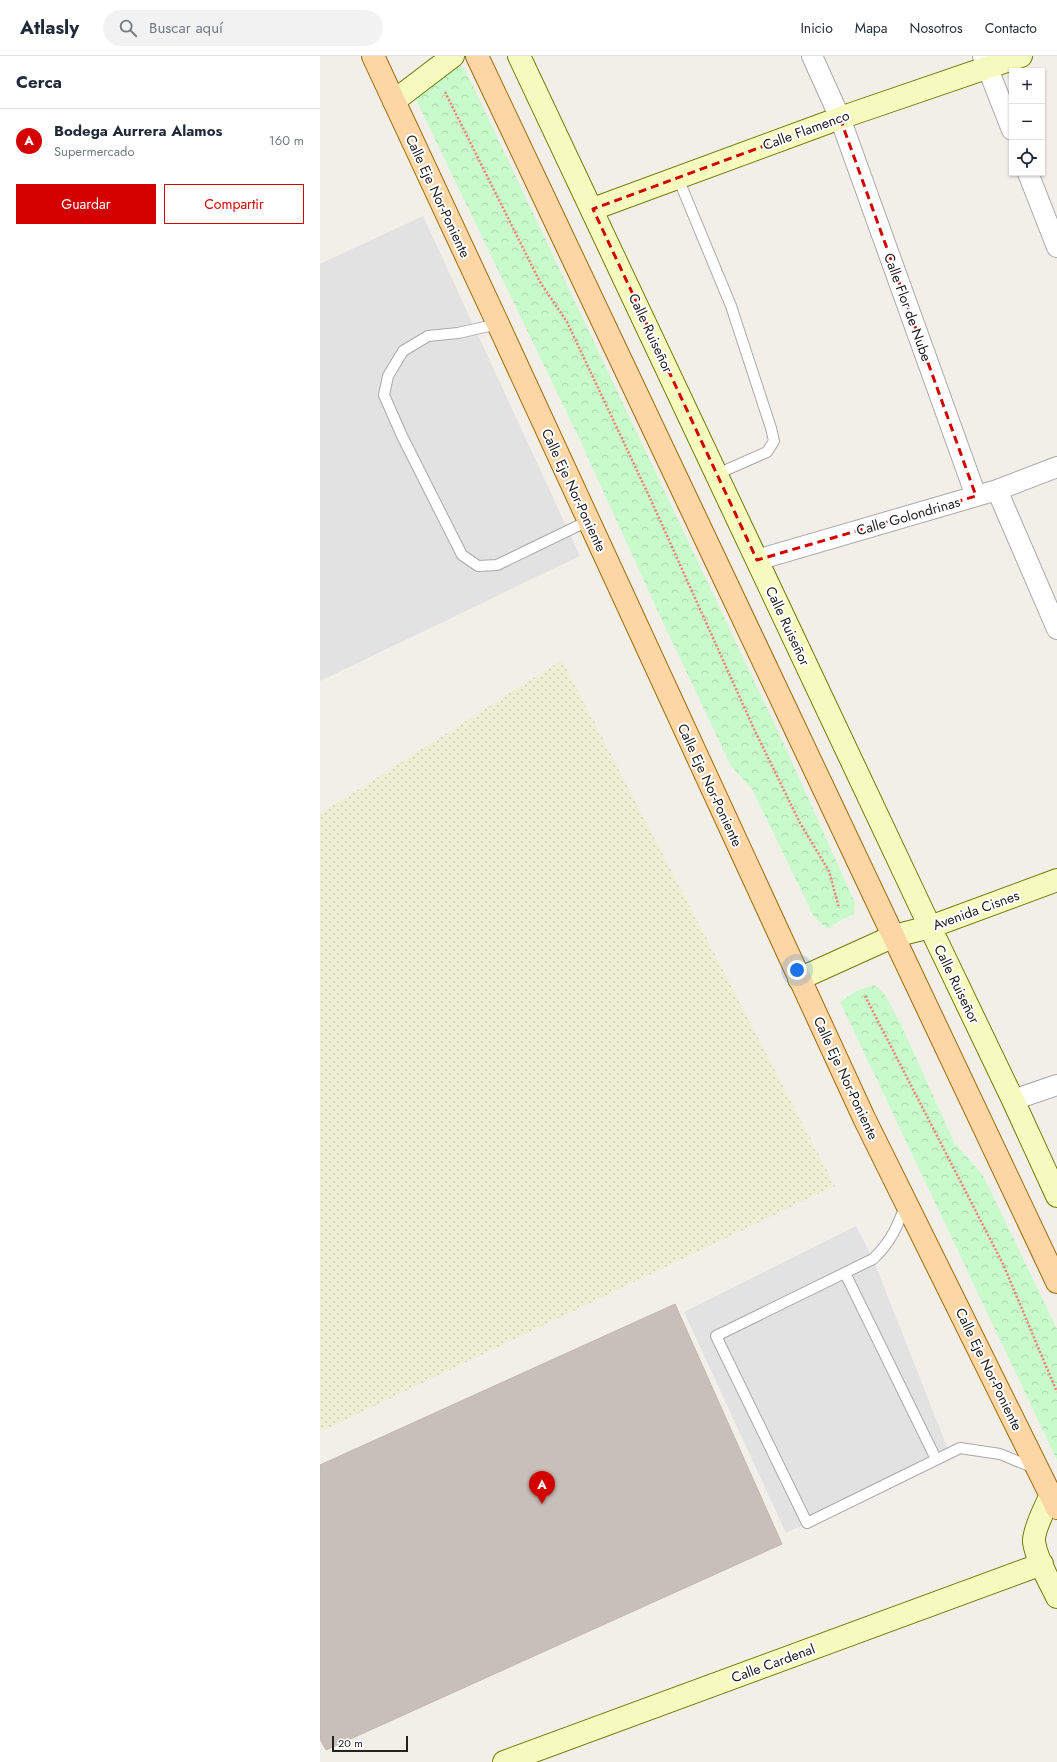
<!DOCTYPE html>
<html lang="es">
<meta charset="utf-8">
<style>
:root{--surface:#fff;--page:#f2f2f3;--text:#1f2937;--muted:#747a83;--line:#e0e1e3;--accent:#d40000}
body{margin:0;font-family:Jost,sans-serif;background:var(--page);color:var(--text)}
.controls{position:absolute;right:12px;top:12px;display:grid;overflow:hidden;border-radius:0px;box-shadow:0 1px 3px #0004}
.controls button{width:36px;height:36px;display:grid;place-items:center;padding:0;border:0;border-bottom:1px solid var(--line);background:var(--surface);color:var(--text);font:20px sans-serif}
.scale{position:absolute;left:12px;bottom:10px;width:76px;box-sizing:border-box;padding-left:4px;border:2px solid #222;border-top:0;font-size:11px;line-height:14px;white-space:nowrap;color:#222;-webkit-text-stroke:3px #fff;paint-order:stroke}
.you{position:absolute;left:477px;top:914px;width:14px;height:14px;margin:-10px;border:3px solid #fff;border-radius:50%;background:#1a73e8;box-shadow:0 0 0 6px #1a73e833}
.badge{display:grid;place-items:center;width:26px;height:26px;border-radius:50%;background:var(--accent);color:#fff;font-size:13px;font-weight:700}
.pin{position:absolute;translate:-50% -33px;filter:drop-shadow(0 1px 2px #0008)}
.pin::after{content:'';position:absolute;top:21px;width:14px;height:12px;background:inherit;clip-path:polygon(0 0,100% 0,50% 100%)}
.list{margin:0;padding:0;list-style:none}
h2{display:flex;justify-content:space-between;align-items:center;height:52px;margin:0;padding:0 16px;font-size:17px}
h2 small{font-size:13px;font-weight:400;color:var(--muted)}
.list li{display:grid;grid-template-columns:26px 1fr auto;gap:12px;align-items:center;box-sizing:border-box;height:64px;padding:0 16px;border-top:1px solid var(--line)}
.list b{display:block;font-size:15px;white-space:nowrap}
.list p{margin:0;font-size:13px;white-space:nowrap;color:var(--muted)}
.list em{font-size:13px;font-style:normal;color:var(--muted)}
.actions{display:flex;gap:8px;padding:12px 16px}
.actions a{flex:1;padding:9px 0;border:1px solid var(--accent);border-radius:0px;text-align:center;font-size:14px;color:var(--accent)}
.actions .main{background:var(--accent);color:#fff}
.icon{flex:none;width:22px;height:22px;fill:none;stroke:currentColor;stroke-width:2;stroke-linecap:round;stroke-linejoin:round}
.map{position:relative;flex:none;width:737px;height:1706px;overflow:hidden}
header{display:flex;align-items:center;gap:24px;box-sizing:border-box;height:56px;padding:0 20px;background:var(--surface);border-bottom:1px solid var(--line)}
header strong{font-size:19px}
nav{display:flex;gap:22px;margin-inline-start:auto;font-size:14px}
.search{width:280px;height:36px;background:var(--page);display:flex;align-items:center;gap:10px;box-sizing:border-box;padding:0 14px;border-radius:22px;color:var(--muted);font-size:15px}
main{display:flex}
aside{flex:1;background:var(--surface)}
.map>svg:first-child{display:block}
.farmland{fill:url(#farmland-dots)}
.park{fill:url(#park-crowns)}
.parking{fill:#e2e2e2}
.building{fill:#c7bfb8;stroke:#c4b6ab}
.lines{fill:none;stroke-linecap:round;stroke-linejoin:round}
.lane-casing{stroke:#a9a9a9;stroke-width:12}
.street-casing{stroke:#a9a9a9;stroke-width:22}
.secondary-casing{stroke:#707d05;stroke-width:24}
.primary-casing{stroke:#a06b00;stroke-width:24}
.path{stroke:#fa8072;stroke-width:2.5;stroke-dasharray:2 2;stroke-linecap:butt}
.lane{stroke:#fff;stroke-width:10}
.street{stroke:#fff;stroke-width:20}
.secondary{stroke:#f7fabf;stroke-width:22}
.primary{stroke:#fcd6a4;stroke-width:22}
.marked{fill:none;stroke:#d40000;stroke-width:3;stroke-dasharray:8 5;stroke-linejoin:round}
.labels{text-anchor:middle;stroke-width:4;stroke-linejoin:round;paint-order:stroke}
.street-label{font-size:14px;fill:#222;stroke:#fff}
</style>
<header>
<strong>Atlasly</strong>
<div class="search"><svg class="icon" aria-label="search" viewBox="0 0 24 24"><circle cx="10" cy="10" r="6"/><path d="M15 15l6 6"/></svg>Buscar aquí</div>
<nav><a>Inicio</a><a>Mapa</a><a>Nosotros</a><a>Contacto</a></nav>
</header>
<main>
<aside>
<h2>Cerca<small></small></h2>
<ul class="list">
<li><span class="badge">A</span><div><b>Bodega Aurrera Alamos</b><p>Supermercado</p></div><em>160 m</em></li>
</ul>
<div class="actions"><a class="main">Guardar</a><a>Compartir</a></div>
</aside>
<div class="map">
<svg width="737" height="1706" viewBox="0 0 737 1706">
<defs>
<pattern id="farmland-dots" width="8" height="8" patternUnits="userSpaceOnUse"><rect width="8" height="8" fill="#eef0d5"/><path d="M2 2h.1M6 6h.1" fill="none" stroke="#ccceb7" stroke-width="1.8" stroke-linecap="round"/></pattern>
<pattern id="park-crowns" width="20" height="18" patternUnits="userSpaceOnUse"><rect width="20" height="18" fill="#c8facc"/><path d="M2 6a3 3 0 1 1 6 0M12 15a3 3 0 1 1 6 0" fill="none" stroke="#acd6af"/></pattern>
</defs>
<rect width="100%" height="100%" fill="#f2efe9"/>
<path class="farmland" d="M242 604 515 1130 0 1376V758Z"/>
<path class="park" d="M120 10 144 11 463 686 535 847 534 858 523 863 507 873 493 859 432 733 411 710 340 560 259 382 95 42Z
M554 929 563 936 580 966 634 1086 664 1121 737 1273V1404L520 946 536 935Z"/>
<path class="parking" d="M103 160 260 500 0 625V208Z
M536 1170 553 1203 631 1401 466 1477 364 1256Z"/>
<path class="building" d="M355 1248 462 1488 6 1694 0 1683V1409Z"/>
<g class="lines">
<defs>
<path id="lane" d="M358 122 411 250 451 372 454 385 447 396 397 418
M178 268 138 277 108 280 83 295 68 320 64 339 82 380 142 499 158 510 177 509 268 465
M586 1148C577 1171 571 1186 553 1203L396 1280 487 1467 640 1392 680 1398 714 1412
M525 1217 616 1403"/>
<path id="street" d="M492 0 520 62 656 440
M663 0 692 74
M708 117 737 191
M677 434 737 573
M437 504 677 434 737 411
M693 1044 737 1029"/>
<path id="secondary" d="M199 0 610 871 693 1044 737 1140
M74 45 133 0
M273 153 520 62 701 0
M479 923 574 880 610 871 737 824
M731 1439C726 1449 713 1475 714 1486 717 1505 729 1524 737 1541
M184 1706 722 1508"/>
<path id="primary" d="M53 0 178 268 544 1062 737 1452
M157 0 737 1226"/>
</defs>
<use href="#lane" class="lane-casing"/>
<use href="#street" class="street-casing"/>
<use href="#secondary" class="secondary-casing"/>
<use href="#primary" class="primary-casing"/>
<path class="path" d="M125 36 220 226 247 266 330 442 434 673 480 767 509 815 519 852
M545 940 683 1208 737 1336"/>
<use href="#lane" class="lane"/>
<use href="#street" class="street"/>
<use href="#secondary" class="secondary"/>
<use href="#primary" class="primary"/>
</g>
<path class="marked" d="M520 62 656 440 437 504 273 153Z"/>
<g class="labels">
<g class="street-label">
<text transform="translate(486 74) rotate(-20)" y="5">Calle Flamenco</text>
<text transform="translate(118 140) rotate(65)" y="5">Calle Eje Nor-Poniente</text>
<text transform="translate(588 251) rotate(70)" y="5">Calle Flor de Nube</text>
<text transform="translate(331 277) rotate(65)" y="5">Calle Ruiseñor</text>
<text transform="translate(254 434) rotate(65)" y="5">Calle Eje Nor-Poniente</text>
<text transform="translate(588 460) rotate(-16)" y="5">Calle Golondrinas</text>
<text transform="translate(468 570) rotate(65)" y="5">Calle Ruiseñor</text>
<text transform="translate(390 729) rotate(65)" y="5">Calle Eje Nor-Poniente</text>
<text transform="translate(656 854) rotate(-20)" y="5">Avenida Cisnes</text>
<text transform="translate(637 928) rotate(64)" y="5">Calle Ruiseñor</text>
<text transform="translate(526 1022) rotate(65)" y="5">Calle Eje Nor-Poniente</text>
<text transform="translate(669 1313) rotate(64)" y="5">Calle Eje Nor-Poniente</text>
<text transform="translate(453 1607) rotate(-20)" y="5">Calle Cardenal</text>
</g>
</g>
</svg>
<div class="controls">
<button>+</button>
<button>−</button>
<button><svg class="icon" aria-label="locate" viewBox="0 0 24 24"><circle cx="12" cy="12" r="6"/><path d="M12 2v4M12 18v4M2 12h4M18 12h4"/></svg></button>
</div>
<div class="scale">20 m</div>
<div class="you"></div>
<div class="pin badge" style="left:222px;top:1448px">A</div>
</div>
</main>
